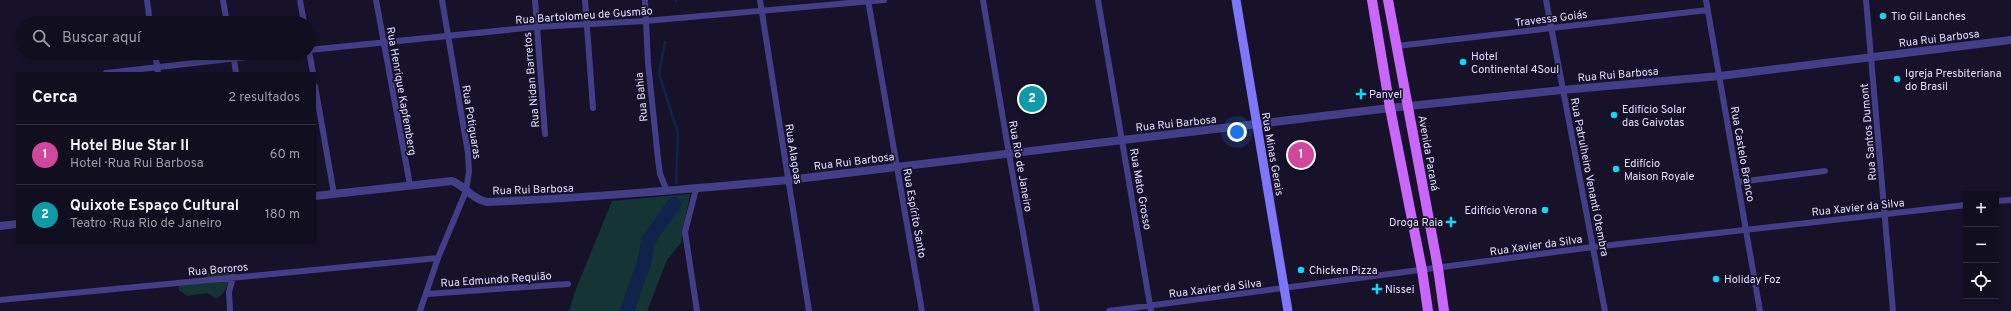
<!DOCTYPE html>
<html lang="es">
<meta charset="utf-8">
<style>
:root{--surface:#110e20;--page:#1a1729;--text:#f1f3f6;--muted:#9c9ca5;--line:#302e3e;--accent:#b45309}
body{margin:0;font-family:Overpass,sans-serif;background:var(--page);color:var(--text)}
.controls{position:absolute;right:12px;bottom:12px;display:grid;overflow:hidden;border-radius:0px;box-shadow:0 2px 6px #0003}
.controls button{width:36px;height:36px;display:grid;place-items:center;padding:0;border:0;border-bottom:1px solid var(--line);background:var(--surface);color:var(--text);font:20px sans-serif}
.you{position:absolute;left:1237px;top:132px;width:14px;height:14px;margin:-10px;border:3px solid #fff;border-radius:50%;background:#1a73e8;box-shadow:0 0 0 6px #1a73e833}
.badge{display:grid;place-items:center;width:26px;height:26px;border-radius:50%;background:var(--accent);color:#fff;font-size:13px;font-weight:700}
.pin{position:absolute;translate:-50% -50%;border:2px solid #fff;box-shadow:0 1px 4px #0006}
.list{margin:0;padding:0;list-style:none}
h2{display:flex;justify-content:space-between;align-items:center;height:52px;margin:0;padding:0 16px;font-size:17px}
h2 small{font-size:13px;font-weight:400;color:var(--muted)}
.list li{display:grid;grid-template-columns:26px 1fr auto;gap:12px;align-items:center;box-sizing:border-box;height:60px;padding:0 16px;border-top:1px solid var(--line)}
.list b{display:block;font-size:15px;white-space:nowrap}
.list p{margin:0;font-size:13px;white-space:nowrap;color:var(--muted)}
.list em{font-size:13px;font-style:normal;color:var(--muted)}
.icon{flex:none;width:22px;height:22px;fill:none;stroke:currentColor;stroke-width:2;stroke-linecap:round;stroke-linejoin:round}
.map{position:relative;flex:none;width:2011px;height:311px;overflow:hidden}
.search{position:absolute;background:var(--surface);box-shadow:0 2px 6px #0003;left:16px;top:16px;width:300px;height:44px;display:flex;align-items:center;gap:10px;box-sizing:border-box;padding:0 14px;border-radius:22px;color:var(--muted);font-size:15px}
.panel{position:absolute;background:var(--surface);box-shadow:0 2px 6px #0003;left:16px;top:72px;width:300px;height:172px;border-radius:0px}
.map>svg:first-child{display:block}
.green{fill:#153434}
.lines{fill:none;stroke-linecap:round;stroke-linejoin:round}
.stream{stroke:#0f234c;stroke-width:2.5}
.river{stroke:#0f234c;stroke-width:14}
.minor{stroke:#443e88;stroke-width:6}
.tertiary{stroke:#443e88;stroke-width:8}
.secondary{stroke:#7e76fb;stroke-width:9}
.primary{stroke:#c966fb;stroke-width:10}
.poi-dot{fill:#0ed7f8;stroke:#17122a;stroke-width:1.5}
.labels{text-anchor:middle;stroke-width:3.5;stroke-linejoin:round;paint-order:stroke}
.street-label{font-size:11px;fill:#e1dcfe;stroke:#17122a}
.poi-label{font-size:11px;fill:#e1dcfe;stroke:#17122a;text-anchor:start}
</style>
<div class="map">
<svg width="2011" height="311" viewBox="0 0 2011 311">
<rect width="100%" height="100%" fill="#17122a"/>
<path class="green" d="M690 194 681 243 667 260 647 311H569L576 289 612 201Z
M213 268H219L231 274 230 281 222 295 216 298 207 293 187 296 179 290V284L205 281 210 269Z"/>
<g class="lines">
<path class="stream" d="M676 1V0
M665 42 659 74 678 133 676 183"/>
<path class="river" d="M627 311 644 263 648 241 674 204"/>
<path class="minor" d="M147 0 150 23
M223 0 227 23
M300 0 304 23
M376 0 410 185
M535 0 545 134
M585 0 593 108
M645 0 648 63 658 159 660 174 667 191
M760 0 809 311
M868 0 922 311
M983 0 1009 154 1037 311
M1098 0 1151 311
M1546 0 1605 311
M1706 0 1760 311
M1866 0 1893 311
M1397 46 1708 10
M309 50 536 27 645 21 884 0
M309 51 313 73
M155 53 158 73
M233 53 236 73
M106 73 282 53
M315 86 334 194
M1739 182 1825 171
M696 189 685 232 697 311
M1996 201 2011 200
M427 294 568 284
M0 300 438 258
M230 311 229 292 233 277
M420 311 438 258 466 191 469 172 468 153 442 0
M1109 311 1593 247 1966 205"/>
<path class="tertiary" d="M315 196 452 181C467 187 470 198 487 202 588 198 688 189 788 180L1390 108 1562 90 1720 76 2011 40
M0 226 17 224"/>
<path class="secondary" d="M1236 0 1288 311"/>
<path class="primary" d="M1372 0 1390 108 1422 270 1428 311
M1388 0 1438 268 1444 311"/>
</g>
<g class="poi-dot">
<circle cx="1883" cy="16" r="4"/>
<circle cx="1463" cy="62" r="4"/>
<circle cx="1897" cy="79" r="4"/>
<path d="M1359 88h4v4h4v4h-4v4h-4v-4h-4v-4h4z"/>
<circle cx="1614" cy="115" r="4"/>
<circle cx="1616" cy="169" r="4"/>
<circle cx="1545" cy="210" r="4"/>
<path d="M1449 216h4v4h4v4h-4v4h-4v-4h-4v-4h4z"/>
<circle cx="1301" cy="270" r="4"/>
<circle cx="1716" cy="279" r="4"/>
<path d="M1375 283h4v4h4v4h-4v4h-4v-4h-4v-4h4z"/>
</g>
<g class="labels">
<g class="street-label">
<text transform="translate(584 15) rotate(-4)" y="4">Rua Bartolomeu de Gusmão</text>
<text transform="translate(1551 18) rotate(-7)" y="4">Travessa Goiás</text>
<text transform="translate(1939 38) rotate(-7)" y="4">Rua Rui Barbosa</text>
<text transform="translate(1618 74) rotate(-5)" y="4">Rua Rui Barbosa</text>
<text transform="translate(531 80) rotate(-95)" y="4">Rua Nidan Barretos</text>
<text transform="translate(402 91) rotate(80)" y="4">Rua Henrique Kapfemberg</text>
<text transform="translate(641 97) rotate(-96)" y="4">Rua Bahia</text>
<text transform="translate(472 122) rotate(81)" y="4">Rua Potiguaras</text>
<text transform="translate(1176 123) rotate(-6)" y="4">Rua Rui Barbosa</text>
<text transform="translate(1868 132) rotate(-95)" y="4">Rua Santos Dumont</text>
<text transform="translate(1429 153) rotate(80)" y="4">Avenida Paraná</text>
<text transform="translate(794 154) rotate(81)" y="4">Rua Alagoas</text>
<text transform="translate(1273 154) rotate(80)" y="4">Rua Minas Gerais</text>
<text transform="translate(1743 154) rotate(80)" y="4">Rua Castelo Branco</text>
<text transform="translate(854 161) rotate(-7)" y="4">Rua Rui Barbosa</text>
<text transform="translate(1021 166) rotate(80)" y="4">Rua Rio de Janeiro</text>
<text transform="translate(1590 177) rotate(79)" y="4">Rua Patrulheiro Venanti Otembra</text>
<text transform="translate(533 189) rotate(-2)" y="4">Rua Rui Barbosa</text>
<text transform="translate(1141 189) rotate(80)" y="4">Rua Mato Grosso</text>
<text transform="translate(1858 207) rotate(-6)" y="4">Rua Xavier da Silva</text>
<text transform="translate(915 213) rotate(80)" y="4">Rua Espírito Santo</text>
<text transform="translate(1536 245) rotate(-8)" y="4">Rua Xavier da Silva</text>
<text transform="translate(218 269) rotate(-5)" y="4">Rua Bororos</text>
<text transform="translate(496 279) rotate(-4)" y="4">Rua Edmundo Requião</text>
<text transform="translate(1215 288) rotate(-7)" y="4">Rua Xavier da Silva</text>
</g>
<g class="poi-label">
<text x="1891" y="20">Tio Gil Lanches</text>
<text x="1471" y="60">Hotel<tspan x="1471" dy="13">Continental 4Soul</tspan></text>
<text x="1905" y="77">Igreja Presbiteriana<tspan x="1905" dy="13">do Brasil</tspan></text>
<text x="1369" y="98">Panvel</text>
<text x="1622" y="113">Edifício Solar<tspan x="1622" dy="13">das Gaivotas</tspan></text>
<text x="1624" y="167">Edifício<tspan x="1624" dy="13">Maison Royale</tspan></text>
<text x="1537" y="214" text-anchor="end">Edifício Verona</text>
<text x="1443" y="226" text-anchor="end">Droga Raia</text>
<text x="1309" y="274">Chicken Pizza</text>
<text x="1724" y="283">Holiday Foz</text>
<text x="1385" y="293">Nissei</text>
</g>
</g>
</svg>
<div class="controls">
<button>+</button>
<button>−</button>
<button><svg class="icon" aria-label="locate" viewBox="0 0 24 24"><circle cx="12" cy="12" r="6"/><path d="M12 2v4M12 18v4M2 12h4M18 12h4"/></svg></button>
</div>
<div class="you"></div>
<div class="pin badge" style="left:1301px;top:155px;background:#d1479c">1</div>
<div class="pin badge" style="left:1032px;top:99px;background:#0f9aa8">2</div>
<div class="search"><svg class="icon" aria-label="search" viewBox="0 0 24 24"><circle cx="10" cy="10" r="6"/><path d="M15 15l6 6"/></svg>Buscar aquí</div>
<section class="panel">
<h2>Cerca<small>2 resultados</small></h2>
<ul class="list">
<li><span class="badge" style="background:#d1479c">1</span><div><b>Hotel Blue Star II</b><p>Hotel · Rua Rui Barbosa</p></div><em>60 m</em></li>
<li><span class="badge" style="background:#0f9aa8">2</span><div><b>Quixote Espaço Cultural</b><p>Teatro · Rua Rio de Janeiro</p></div><em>180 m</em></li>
</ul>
</section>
</div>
